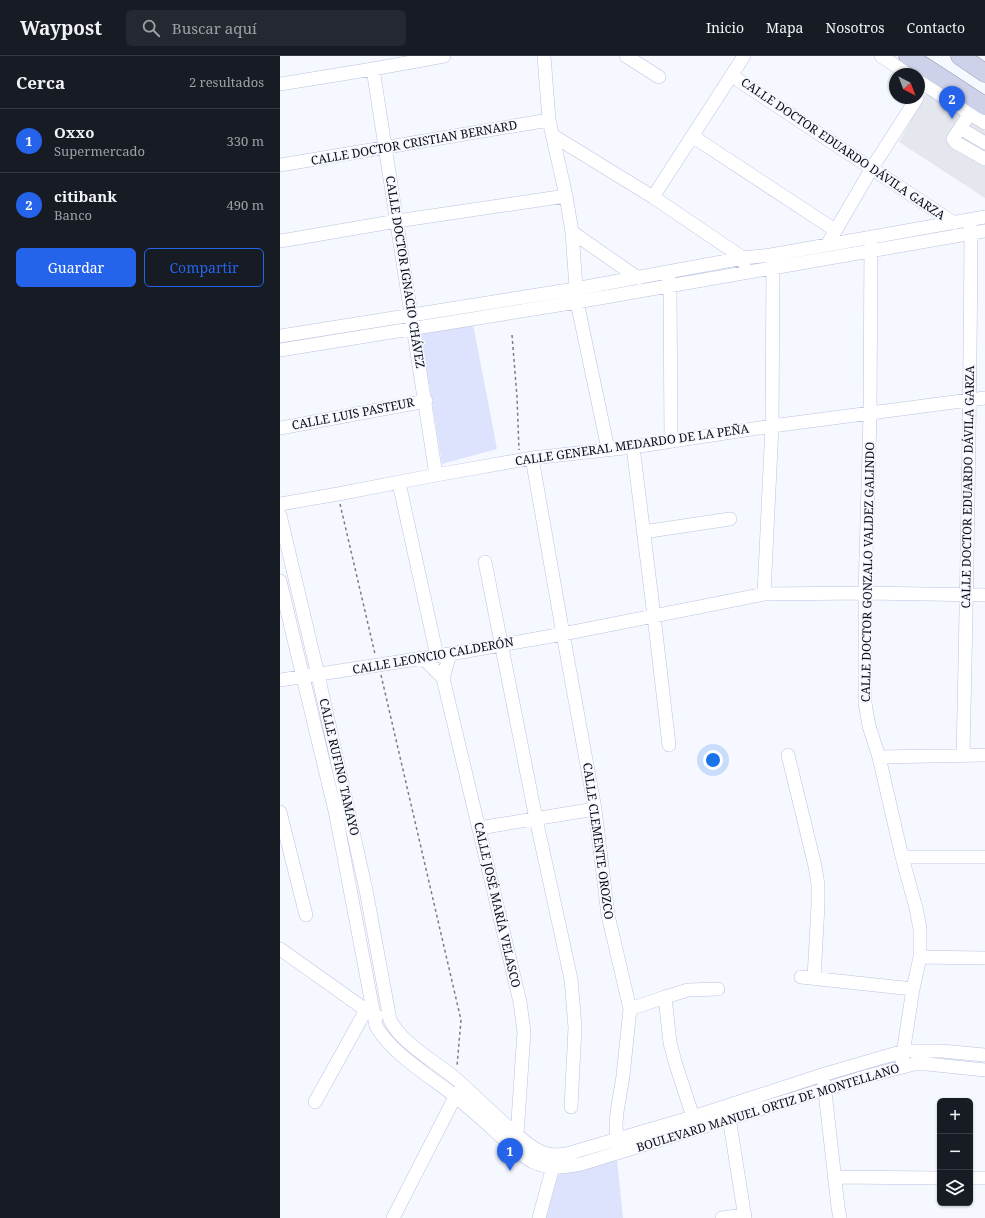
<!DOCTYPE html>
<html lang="es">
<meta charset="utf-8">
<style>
:root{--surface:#171b24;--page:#242831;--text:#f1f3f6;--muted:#9ea1a6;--line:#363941;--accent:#2563eb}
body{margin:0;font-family:"Noto Serif",serif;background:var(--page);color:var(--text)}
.controls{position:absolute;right:12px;bottom:12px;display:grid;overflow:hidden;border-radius:6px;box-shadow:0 1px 3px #0004}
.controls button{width:36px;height:36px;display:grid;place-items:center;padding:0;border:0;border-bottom:1px solid var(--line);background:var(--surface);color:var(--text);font:20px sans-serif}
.compass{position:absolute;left:609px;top:12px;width:36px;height:36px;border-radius:50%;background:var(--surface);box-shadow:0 1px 3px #0004;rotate:138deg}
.you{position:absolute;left:433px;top:704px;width:14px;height:14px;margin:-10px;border:3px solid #fff;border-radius:50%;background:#1a73e8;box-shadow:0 0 0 6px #1a73e833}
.badge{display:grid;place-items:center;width:26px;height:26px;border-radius:50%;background:var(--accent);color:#fff;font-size:13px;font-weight:700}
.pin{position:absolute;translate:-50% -33px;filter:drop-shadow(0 1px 2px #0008)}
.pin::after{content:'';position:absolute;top:21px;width:14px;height:12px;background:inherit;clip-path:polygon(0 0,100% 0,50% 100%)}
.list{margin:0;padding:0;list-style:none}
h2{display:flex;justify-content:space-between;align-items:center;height:52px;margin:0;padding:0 16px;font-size:17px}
h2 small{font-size:13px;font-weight:400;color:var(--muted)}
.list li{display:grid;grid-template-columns:26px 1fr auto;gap:12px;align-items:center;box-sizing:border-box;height:64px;padding:0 16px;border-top:1px solid var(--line)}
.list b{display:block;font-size:15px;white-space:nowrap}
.list p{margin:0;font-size:13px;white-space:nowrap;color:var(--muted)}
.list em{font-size:13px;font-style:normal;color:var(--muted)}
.actions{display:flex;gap:8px;padding:12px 16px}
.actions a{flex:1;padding:9px 0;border:1px solid var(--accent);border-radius:6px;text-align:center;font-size:14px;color:var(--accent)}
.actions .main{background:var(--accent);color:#fff}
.icon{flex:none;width:22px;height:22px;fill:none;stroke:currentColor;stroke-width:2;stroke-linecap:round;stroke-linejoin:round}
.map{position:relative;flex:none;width:705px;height:1162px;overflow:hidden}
header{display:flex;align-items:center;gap:24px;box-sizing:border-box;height:56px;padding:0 20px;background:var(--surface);border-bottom:1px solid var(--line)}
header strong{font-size:19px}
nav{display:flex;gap:22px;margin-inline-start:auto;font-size:14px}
.search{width:280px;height:36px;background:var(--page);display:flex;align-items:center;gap:10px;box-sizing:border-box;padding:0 14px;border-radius:6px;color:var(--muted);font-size:15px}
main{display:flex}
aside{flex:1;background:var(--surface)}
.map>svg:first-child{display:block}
.built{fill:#e5e7ef}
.green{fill:#dde3fc}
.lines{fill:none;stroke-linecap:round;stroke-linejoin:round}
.minor-casing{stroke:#bbc2e2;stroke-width:14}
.highway-casing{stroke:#898da0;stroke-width:19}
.path{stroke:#7b7d86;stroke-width:1.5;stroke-dasharray:3 3;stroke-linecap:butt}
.minor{stroke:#fff;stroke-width:13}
.highway{stroke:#cdd2ea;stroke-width:18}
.labels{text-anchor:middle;stroke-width:3.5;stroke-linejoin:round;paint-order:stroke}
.street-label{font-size:12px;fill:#0a0c16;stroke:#f6f8ff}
</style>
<header>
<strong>Waypost</strong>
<div class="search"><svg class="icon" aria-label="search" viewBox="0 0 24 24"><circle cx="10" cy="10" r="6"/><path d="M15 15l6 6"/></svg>Buscar aquí</div>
<nav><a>Inicio</a><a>Mapa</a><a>Nosotros</a><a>Contacto</a></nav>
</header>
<main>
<aside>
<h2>Cerca<small>2 resultados</small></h2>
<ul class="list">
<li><span class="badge">1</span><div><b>Oxxo</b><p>Supermercado</p></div><em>330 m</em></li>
<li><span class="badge">2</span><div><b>citibank</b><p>Banco</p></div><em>490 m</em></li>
</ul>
<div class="actions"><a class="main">Guardar</a><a>Compartir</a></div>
</aside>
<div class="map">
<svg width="705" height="1162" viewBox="0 0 705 1162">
<rect width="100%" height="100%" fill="#f6f8ff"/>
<path class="built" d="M646 37 705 75V142L619 86Z"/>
<path class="green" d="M193 268 217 393 162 408 141 277Z
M337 1103 343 1162H266L278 1119Z"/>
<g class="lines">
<defs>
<path id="minor" d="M264 0 269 64 286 140 292 176 297 246 328 393
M346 0 379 21
M601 0 628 18
M93 13 156 419
M452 20 674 167
M639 25 705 67
M0 28 93 13 164 0
M690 57 673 83 675 86 705 103
M680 72 705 87
M272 79 373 141 463 202 464 207
M412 80 555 174
M0 109 269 64
M373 141 464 0
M292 176 358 222
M591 181 590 358 585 537V647L589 670 599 701 622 801 636 852 640 873V901L633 933 622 1004
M0 185 117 165 286 140
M547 189 592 112 637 42
M389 223 390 230 391 385
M0 280 295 233 463 202 491 199 705 161
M0 294 297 246 705 175
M0 372 146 345
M353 391 374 560 389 689
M252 402 283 578 315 753 328 859 350 953 343 1020 337 1056 336 1068 337 1090
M119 427 157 600
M0 448 58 438 156 419 252 402 353 391 492 370 705 342
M0 459 38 619 86 834 110 964C122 988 156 1006 176 1023 193 1038 209 1054 226 1069 235 1077 244 1086 254 1092 267 1100 275 1100 290 1097L413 1061 542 1019 624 995H661L705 999
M363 476 450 463
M205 506 256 763 291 923 295 971 291 1051
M0 525 56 759 96 970C113 999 150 1020 176 1041 193 1055 210 1070 226 1085 235 1092 243 1101 253 1106 268 1113 284 1111 301 1108L588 1020 634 1008H647L705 1014
M484 538 492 370 493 211 492 203
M170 598 163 622 240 946 244 976 237 1079
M143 602 163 622
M0 624 170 598 283 578 484 538 585 537 705 539
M508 699 535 810 538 829V849L534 922
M683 699C687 525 690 351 691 177L690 170
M599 701 705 699
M0 756 26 859
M199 772 315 753
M622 801H705
M0 893 93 959 97 960
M640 901 705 902
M521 921 633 933
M385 941 390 987 396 1009 413 1061
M350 953 385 941 408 934 438 933
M544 1027 558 1151 560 1162
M35 1046 86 954
M448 1055 465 1162
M554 1121 660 1122
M690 1122H705
M113 1162 175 1041 180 1035
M259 1162 275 1103
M442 1162 465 1159"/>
<path id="highway" d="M628 0 705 50
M680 0 705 17"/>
</defs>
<use href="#minor" class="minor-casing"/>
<use href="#highway" class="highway-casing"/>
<path class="path" d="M232 279 237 341 239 394
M60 448 95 598
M101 619 181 964 177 1010"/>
<use href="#minor" class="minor"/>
<use href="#highway" class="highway"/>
</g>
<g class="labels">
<g class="street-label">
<text transform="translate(134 87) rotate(-10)" y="4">CALLE DOCTOR CRISTIAN BERNARD</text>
<text transform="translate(563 93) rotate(34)" y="4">CALLE DOCTOR EDUARDO DÁVILA GARZA</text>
<text transform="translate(125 216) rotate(81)" y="4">CALLE DOCTOR IGNACIO CHÁVEZ</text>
<text transform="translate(73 358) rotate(-11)" y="4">CALLE LUIS PASTEUR</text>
<text transform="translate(352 389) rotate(-8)" y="4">CALLE GENERAL MEDARDO DE LA PEÑA</text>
<text transform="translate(688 431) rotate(-89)" y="4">CALLE DOCTOR EDUARDO DÁVILA GARZA</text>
<text transform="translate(588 516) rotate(-89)" y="4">CALLE DOCTOR GONZALO VALDEZ GALINDO</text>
<text transform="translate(153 600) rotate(-10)" y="4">CALLE LEONCIO CALDERÓN</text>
<text transform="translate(59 711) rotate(77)" y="4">CALLE RUFINO TAMAYO</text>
<text transform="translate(318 785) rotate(82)" y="4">CALLE CLEMENTE OROZCO</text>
<text transform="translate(217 849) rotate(77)" y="4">CALLE JOSÉ MARÍA VELASCO</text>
<text transform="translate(488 1052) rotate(-17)" y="4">BOULEVARD MANUEL ORTIZ DE MONTELLANO</text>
</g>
</g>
</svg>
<div class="controls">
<button>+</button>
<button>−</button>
<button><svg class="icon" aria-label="layers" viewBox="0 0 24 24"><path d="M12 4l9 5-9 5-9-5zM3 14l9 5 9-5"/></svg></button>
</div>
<svg class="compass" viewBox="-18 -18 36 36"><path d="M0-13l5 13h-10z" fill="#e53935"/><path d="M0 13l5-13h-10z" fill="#9ea1a6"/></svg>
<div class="you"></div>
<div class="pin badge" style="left:230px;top:1115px">1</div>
<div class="pin badge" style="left:672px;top:63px">2</div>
</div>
</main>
